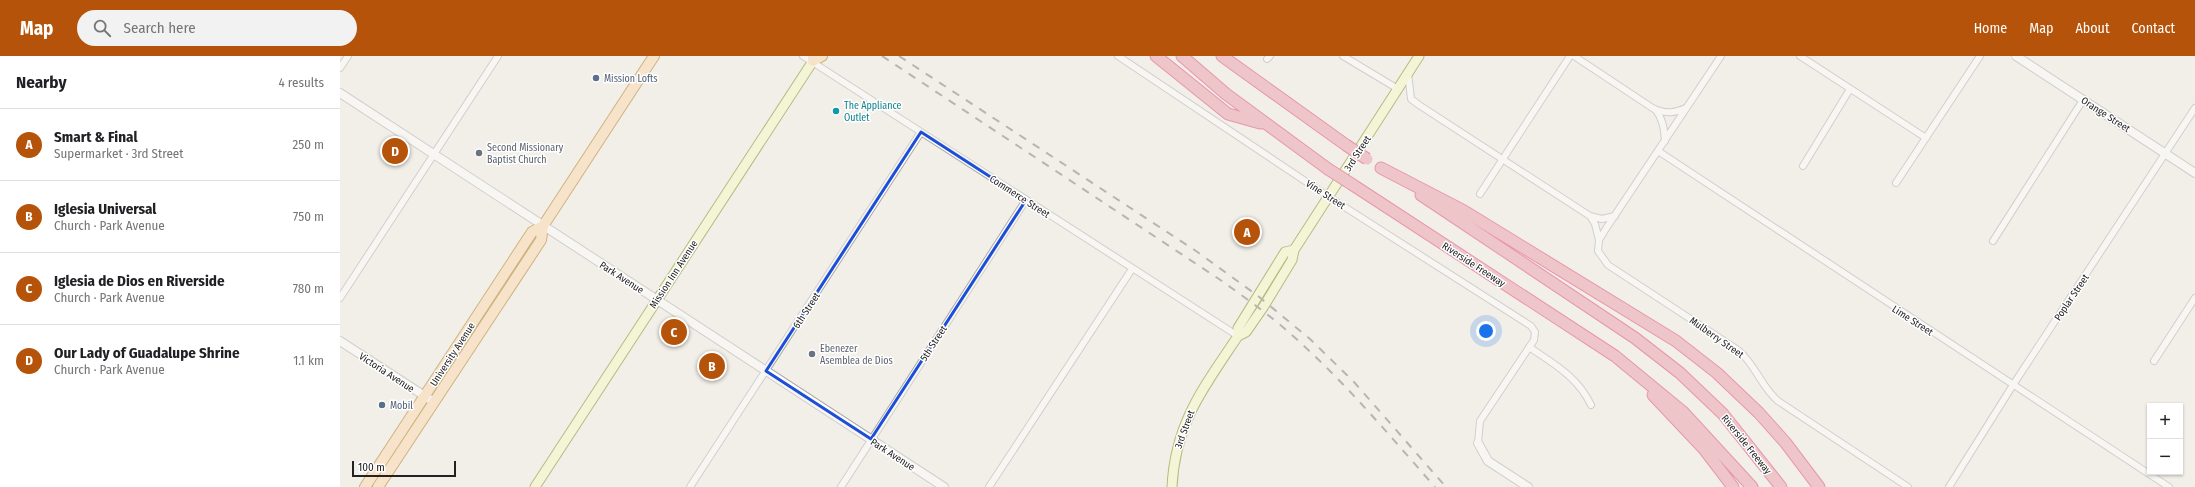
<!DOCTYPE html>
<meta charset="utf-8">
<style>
:root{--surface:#fff;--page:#f2f2f2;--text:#202124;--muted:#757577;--line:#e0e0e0;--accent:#b45309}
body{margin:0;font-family:"Fira Sans Condensed",sans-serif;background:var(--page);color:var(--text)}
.controls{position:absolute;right:12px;bottom:12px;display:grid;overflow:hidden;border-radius:0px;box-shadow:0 1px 3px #0004}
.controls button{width:36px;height:36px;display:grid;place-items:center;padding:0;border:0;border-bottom:1px solid var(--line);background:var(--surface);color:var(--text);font:20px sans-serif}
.scale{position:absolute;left:12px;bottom:10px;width:104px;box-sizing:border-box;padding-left:4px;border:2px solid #222;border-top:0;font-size:11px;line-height:14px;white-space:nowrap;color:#222;-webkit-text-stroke:3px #fff;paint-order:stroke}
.you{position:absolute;left:1146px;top:275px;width:14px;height:14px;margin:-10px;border:3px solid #fff;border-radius:50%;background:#1a73e8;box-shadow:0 0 0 6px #1a73e833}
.badge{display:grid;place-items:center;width:26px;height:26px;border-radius:50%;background:var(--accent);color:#fff;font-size:13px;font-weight:700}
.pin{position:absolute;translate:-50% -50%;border:2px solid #fff;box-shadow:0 1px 4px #0006}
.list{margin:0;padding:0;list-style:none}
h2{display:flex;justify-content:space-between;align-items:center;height:52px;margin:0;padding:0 16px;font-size:17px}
h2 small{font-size:13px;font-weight:400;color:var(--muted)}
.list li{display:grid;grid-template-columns:26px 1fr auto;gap:12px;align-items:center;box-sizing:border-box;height:72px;padding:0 16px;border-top:1px solid var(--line)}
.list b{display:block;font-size:15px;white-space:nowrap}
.list p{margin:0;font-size:13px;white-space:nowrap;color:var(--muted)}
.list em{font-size:13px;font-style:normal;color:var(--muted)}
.icon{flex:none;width:22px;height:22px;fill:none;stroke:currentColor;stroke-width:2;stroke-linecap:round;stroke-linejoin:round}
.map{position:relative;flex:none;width:1855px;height:431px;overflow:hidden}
header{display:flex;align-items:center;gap:24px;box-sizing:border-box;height:56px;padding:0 20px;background:var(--accent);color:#fff}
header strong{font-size:19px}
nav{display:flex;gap:22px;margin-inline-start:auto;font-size:14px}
.search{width:280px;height:36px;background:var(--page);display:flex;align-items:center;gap:10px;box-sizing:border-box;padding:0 14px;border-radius:22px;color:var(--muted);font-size:15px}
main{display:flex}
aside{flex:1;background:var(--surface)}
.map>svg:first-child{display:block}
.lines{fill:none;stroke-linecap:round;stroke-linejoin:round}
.minor-casing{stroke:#a9a9a9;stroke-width:8}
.tertiary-casing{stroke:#a9a9a9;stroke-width:10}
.secondary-casing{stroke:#707d05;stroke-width:11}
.primary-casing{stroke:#a06b00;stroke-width:12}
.motorway-casing{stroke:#dc2a67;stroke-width:13}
.minor{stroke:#fff;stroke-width:6}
.tertiary{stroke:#fff;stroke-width:8}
.secondary{stroke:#f7fabf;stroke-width:9}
.primary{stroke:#fcd6a4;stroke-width:10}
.motorway{stroke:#e892a2;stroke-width:11}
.rail{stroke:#707070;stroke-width:2;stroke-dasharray:8 8;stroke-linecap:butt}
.motorway-bridge-casing{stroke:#dc2a67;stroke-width:13;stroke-linecap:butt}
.motorway-bridge{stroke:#e892a2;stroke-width:11}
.marked{fill:none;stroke:#1d4ed8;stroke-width:3;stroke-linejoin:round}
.service-dot{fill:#5c6f8a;stroke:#fff;stroke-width:1.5}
.culture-dot{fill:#0f9aa8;stroke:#fff;stroke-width:1.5}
.worship-dot{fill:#6b7280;stroke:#fff;stroke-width:1.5}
.labels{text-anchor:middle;stroke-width:3;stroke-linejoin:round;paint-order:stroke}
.service-label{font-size:10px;fill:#4e5e75;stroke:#fff;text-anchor:start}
.culture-label{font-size:10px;fill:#0d838f;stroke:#fff;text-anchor:start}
.street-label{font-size:10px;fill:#222;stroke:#fff}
.worship-label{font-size:10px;fill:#5b616d;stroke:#fff;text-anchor:start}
</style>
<header>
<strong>Map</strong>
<div class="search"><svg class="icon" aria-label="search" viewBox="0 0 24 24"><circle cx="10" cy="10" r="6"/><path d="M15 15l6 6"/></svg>Search here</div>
<nav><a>Home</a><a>Map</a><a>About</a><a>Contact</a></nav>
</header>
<main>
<aside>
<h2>Nearby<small>4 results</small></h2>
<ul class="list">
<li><span class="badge">A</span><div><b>Smart &amp; Final</b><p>Supermarket · 3rd Street</p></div><em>250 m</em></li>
<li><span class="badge">B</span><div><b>Iglesia Universal</b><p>Church · Park Avenue</p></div><em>750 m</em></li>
<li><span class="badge">C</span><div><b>Iglesia de Dios en Riverside</b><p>Church · Park Avenue</p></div><em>780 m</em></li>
<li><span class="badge">D</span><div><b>Our Lady of Guadalupe Shrine</b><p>Church · Park Avenue</p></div><em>1.1 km</em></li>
</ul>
</aside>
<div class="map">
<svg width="1855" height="431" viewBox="0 0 1855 431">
<rect width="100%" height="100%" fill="#f2efe9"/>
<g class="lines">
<defs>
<path id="minor" d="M463 0 898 280
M778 0 989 141 1191 270 1195 276 1194 284 1140 365 1138 387
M1003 0 1058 33
M1234 0 1314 53C1327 58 1334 57 1346 52
M1381 0 1267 171 1259 184 1258 195 1268 209 1398 294C1416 309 1421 331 1438 345L1568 431
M1460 0 1586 82
M927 3 930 0
M0 12 8 0
M1068 17 1071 43 1079 49 1250 160 1262 163 1275 160
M1315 53C1323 63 1324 72 1325 85
M1318 95 1829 431
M1463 110 1510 33
M1556 127 1640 0
M1140 138 1230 0
M1250 160 1255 168 1259 184
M1653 185 1743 44
M0 242 158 0
M1189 291C1214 308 1238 321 1251 349
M1814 305 1855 242
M350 431 581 76
M501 431 686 144
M649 431 792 213
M1609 431 1673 329 1855 52"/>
<path id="tertiary" d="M1676 0 1855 117
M0 37 604 431
M0 285 94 346
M1138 387 1148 405 1188 431"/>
<path id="secondary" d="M898 280 906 276 924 250 952 204 954 194 1079 0
M195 431 473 5
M832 431C835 367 864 331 898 280V272L945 196 954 194"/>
<path id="primary" d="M473 0V5L482 0
M25 431 192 176 203 170
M38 431 201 184 203 170 314 0"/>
<path id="motorway" d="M816 0 888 58 920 67
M842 0 886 38 988 113
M882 0 1006 89
M1041 112 1124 155 1336 285 1377 317 1419 357 1445 386 1479 431
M1013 129 1275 300 1343 356 1412 431
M1081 139 1295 282 1340 317 1383 358 1441 431
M1313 339 1364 393 1393 431"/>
</defs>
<use href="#minor" class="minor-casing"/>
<use href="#tertiary" class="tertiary-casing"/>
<use href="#secondary" class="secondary-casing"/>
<use href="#primary" class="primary-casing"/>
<use href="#motorway" class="motorway-casing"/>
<use href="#minor" class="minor"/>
<use href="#tertiary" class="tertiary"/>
<use href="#secondary" class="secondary"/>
<use href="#primary" class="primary"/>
<use href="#motorway" class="motorway"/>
<path class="rail" d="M542 0 879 223C904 241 930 259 953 280 1005 326 1049 379 1095 431
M559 0 856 195 918 240 970 283 1014 326 1106 431"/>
<defs>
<path id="motorway-bridge" d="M1006 89 1027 103
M988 113 1013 129"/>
</defs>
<use href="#motorway-bridge" class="motorway-bridge-casing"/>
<use href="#motorway-bridge" class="motorway-bridge"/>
</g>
<path d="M0 0H1855V431H0ZM581 76 686 144 531 383 426 315Z" fill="#f2efe9" fill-opacity=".55" fill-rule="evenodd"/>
<path class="marked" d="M581 76 686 144 531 383 426 315Z"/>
<g class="service-dot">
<circle cx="256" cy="22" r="4"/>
<circle cx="42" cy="349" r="4"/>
</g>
<circle class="culture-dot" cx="496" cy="55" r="4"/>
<g class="worship-dot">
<circle cx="139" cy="97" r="4"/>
<circle cx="472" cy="298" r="4"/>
</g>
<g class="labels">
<g class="service-label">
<text x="264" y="26">Mission Lofts</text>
<text x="50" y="353">Mobil</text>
</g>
<g class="culture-label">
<text x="504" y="53">The Appliance<tspan x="504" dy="12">Outlet</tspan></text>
</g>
<g class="street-label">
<text transform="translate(1766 58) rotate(33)" y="4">Orange Street</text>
<text transform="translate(1017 97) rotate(-57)" y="4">3rd Street</text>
<text transform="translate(986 138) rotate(33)" y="4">Vine Street</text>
<text transform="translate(680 140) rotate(33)" y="4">Commerce Street</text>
<text transform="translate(1134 208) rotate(33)" y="4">Riverside Freeway</text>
<text transform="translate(333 218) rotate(-57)" y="4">Mission Inn Avenue</text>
<text transform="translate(282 221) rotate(33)" y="4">Park Avenue</text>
<text transform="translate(1731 241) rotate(-56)" y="4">Poplar Street</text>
<text transform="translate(466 254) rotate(-57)" y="4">6th Street</text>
<text transform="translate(1573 264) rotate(33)" y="4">Lime Street</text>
<text transform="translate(1377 281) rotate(35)" y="4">Mulberry Street</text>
<text transform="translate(593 287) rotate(-57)" y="4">5th Street</text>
<text transform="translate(112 298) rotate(-57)" y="4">University Avenue</text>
<text transform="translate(47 316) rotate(33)" y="4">Victoria Avenue</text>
<text transform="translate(844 373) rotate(-70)" y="4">3rd Street</text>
<text transform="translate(1407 388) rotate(51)" y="4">Riverside Freeway</text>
<text transform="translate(553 398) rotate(33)" y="4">Park Avenue</text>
</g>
<g class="worship-label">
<text x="147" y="95">Second Missionary<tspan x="147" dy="12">Baptist Church</tspan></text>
<text x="480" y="296">Ebenezer<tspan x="480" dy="12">Asemblea de Dios</tspan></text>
</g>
</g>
</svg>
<div class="controls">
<button>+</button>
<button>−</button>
</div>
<div class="scale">100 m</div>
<div class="you"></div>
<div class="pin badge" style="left:907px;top:176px">A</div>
<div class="pin badge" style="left:372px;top:310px">B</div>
<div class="pin badge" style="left:334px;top:276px">C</div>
<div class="pin badge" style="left:55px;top:95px">D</div>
</div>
</main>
